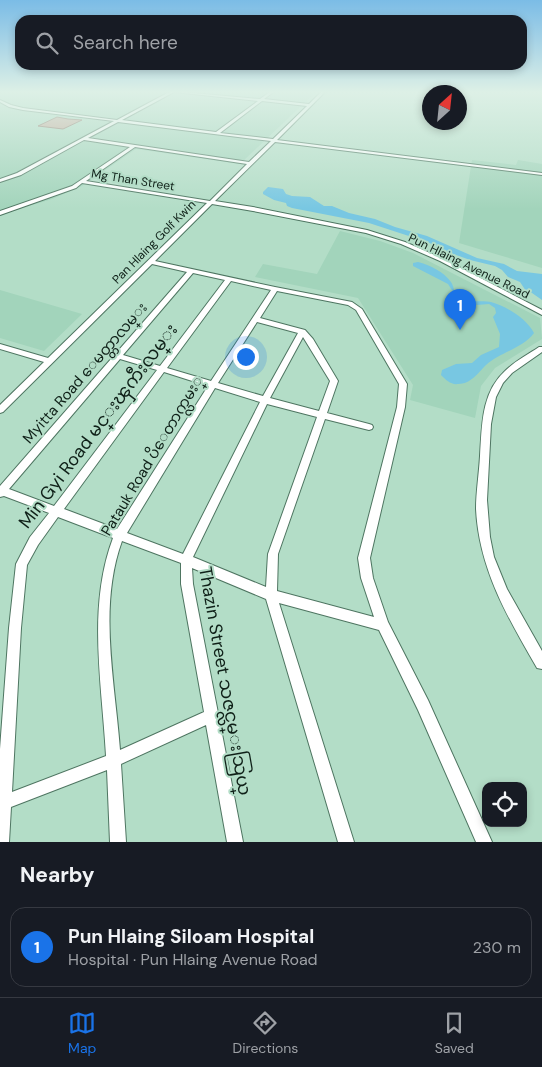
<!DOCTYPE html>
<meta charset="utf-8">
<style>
:root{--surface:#171b24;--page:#242831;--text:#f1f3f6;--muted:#9ea1a6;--line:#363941;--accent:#1a73e8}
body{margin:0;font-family:"DM Sans","Noto Sans Myanmar",sans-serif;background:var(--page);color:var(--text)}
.controls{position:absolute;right:15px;bottom:15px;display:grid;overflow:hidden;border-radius:10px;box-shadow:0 2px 8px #0003}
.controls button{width:45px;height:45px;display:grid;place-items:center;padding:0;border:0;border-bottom:1px solid var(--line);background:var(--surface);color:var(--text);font:25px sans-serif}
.compass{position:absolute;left:422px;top:85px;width:45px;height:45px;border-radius:50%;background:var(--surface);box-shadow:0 2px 8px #0003;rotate:27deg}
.you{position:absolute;left:245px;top:356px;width:18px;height:18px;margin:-12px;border:4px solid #fff;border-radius:50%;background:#1a73e8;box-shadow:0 0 0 8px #1a73e833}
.badge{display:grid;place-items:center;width:32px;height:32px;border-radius:50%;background:var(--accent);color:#fff;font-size:16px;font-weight:700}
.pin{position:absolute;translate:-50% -41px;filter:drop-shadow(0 1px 2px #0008)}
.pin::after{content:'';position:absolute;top:26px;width:18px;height:15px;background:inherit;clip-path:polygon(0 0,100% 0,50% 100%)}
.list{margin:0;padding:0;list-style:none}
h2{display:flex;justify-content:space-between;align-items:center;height:65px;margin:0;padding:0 20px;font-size:21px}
h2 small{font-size:16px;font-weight:400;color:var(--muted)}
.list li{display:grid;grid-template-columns:32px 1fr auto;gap:15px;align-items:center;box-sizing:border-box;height:80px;margin:0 10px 10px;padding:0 10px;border:1px solid var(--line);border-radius:15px}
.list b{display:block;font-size:19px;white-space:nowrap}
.list p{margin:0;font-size:16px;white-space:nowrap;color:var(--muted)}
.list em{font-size:16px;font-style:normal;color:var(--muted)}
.icon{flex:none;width:28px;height:28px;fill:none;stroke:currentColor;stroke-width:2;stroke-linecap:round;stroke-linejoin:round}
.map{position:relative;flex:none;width:542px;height:842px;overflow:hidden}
.search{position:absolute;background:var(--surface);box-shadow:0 2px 8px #0003;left:15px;right:15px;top:15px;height:55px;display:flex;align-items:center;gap:12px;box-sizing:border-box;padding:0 18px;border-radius:15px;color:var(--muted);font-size:19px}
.sheet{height:155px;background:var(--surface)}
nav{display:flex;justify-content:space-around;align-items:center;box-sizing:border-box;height:70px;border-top:1px solid var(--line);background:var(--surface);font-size:14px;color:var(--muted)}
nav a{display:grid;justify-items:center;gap:2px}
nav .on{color:var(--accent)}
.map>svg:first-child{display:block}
.built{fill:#a2d4bb}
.water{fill:#78c7e2}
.building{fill:#c19889;stroke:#7f5a4c}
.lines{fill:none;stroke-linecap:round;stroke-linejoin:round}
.minor-casing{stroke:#4e7561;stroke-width:2}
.minor{fill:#fff;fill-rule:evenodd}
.labels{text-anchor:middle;stroke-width:4;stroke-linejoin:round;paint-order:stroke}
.far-street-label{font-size:12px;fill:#0f2018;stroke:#b3ddc7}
.street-label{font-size:15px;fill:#0f2018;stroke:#b3ddc7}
.near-street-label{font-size:18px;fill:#0f2018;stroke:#b3ddc7}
</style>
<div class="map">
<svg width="542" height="842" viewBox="0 0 542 842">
<rect width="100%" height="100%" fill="#b3ddc7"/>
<path class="built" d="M0 91H317L240 164 136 149 82 186 52 199 0 215Z
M472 160 516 165 518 160 542 164V268L459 243Z
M340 231 380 241 413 253 540 318 542 339 495 368 481 386 475 418 410 400 413 385 358 298 255 277 263 264 317 274Z
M0 290 82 314 44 351 0 338Z"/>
<path class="water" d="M268 187 283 189 286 194 292 196 310 197 324 206H332L349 213 375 219 395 227 427 236 477 258 504 264 517 271 542 274V300L532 293 526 291 520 282 508 277 502 270 495 266 470 260 448 252 421 239 415 238 369 223 292 208 287 206 286 203 274 200 263 194V192Z
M418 262C430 265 444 272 451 282 455 288 453 294 460 298 470 303 481 300 491 302 506 306 527 319 534 333 522 349 500 352 486 365 478 373 471 384 458 384 451 385 446 380 441 375L442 370 456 364 472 363 481 355 499 347 500 334 493 317 496 313 495 308 489 304 477 305 465 302 457 298 448 284 413 266V263Z"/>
<path class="building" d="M57 117 68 119 82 120 63 129 38 126Z"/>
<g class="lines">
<defs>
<path id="minor" d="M171 91 260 99 271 91H275L264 99 309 104 322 91H326L277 140 542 173V175L275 142 215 201 253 207 367 230 405 242 444 259 542 310V315L440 261 401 244 366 233 253 211 212 204 155 261 275 287 352 302 362 309 407 384 405 407 370 558 373 578 388 622 428 700 492 842H476L418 710 379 630 279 603 354 842H338L266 599 192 568 193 584 243 842H227L206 725 121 764 126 842H110L107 770 11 807 9 842H0V749L9 628 16 564 30 537 49 513 4 496 0 497V486L187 272 152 264 3 412 0 413V405L44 362 0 349V344L48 358 207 203 82 183 76 188 0 215V211L72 186 130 147 84 140 21 175 0 182V179L17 173 114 121 23 110 9 107 0 102V100L11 105 23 108 117 120ZM174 92 258 101 216 132 122 120ZM262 101 307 106 273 139 220 133ZM118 122 271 141 249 162 88 138ZM135 147 247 164 210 201 86 181ZM193 273 225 280 160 366 123 355ZM231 281 271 290 211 381 167 368ZM277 291 348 305 356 310 399 384 397 407 358 558 361 578 374 617 277 591 278 554 325 419 369 430 372 429 373 427 372 425 369 424 327 413 338 381 313 339 305 330 260 318ZM257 322 298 333 263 396 218 383ZM303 337 330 381 319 411 270 398ZM120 359 157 370 54 506 9 489ZM164 372 208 386 117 529 64 509ZM215 388 260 402 183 554 127 533ZM267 404 317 417 268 554 266 587 193 557ZM58 517 113 538C87 607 102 683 106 756L12 792 21 628 27 565 38 545ZM122 541 181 563V584L204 712 120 750C115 681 98 607 122 541Z
M539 347H542V352L512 373 503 383 496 397 491 424 487 500 490 537 494 557 507 589 542 651V669L537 668C508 618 479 569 476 509 476 492 479 474 480 456 482 426 481 393 505 371 515 361 527 355 539 347Z"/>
</defs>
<use href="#minor" class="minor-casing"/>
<use href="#minor" class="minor"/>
</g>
<linearGradient id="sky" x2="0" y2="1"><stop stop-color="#7bbce6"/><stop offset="0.44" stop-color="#ddf0e6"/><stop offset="1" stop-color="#ddf0e6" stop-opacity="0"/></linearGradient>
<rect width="542" height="209" fill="url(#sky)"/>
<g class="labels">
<g class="far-street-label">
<text transform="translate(133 180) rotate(9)" y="4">Mg Than Street</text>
<text transform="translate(154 242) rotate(-45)" y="4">Pan Hlaing Golf Kwin</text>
<text transform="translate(469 266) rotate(26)" y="4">Pun Hlaing Avenue Road</text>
</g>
<g class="street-label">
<text transform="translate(85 373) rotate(-49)" y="5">Myitta Road ေမတ္တာလမ္း</text>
<text transform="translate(152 456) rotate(-59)" y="5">Patauk Road ပိေတာက္လမး္</text>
</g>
<g class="near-street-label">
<text transform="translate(98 426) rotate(-53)" y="6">Min Gyi Road မင္းၾကီးလမ္း</text>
<text transform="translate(225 681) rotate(80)" y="6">Thazin Street သဇင္လမ္းသြယ္</text>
</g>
</g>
</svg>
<div class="controls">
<button><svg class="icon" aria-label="locate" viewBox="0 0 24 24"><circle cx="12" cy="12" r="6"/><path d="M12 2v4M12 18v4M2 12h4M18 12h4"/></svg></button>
</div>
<svg class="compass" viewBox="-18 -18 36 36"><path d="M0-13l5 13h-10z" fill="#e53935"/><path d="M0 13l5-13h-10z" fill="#9ea1a6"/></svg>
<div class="you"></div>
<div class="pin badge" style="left:460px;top:330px">1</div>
<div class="search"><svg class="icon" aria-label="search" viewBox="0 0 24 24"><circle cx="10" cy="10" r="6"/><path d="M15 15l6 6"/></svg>Search here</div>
</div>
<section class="sheet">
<h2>Nearby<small></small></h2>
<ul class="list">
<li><span class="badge">1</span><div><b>Pun Hlaing Siloam Hospital</b><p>Hospital · Pun Hlaing Avenue Road</p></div><em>230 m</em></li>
</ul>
</section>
<nav>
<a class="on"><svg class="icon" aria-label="map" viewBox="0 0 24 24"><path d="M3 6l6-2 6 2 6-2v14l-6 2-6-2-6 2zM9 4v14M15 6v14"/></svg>Map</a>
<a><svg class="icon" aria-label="directions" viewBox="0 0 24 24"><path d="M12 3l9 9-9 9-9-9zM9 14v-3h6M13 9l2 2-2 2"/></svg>Directions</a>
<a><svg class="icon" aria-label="saved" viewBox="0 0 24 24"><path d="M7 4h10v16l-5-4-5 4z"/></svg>Saved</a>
</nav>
